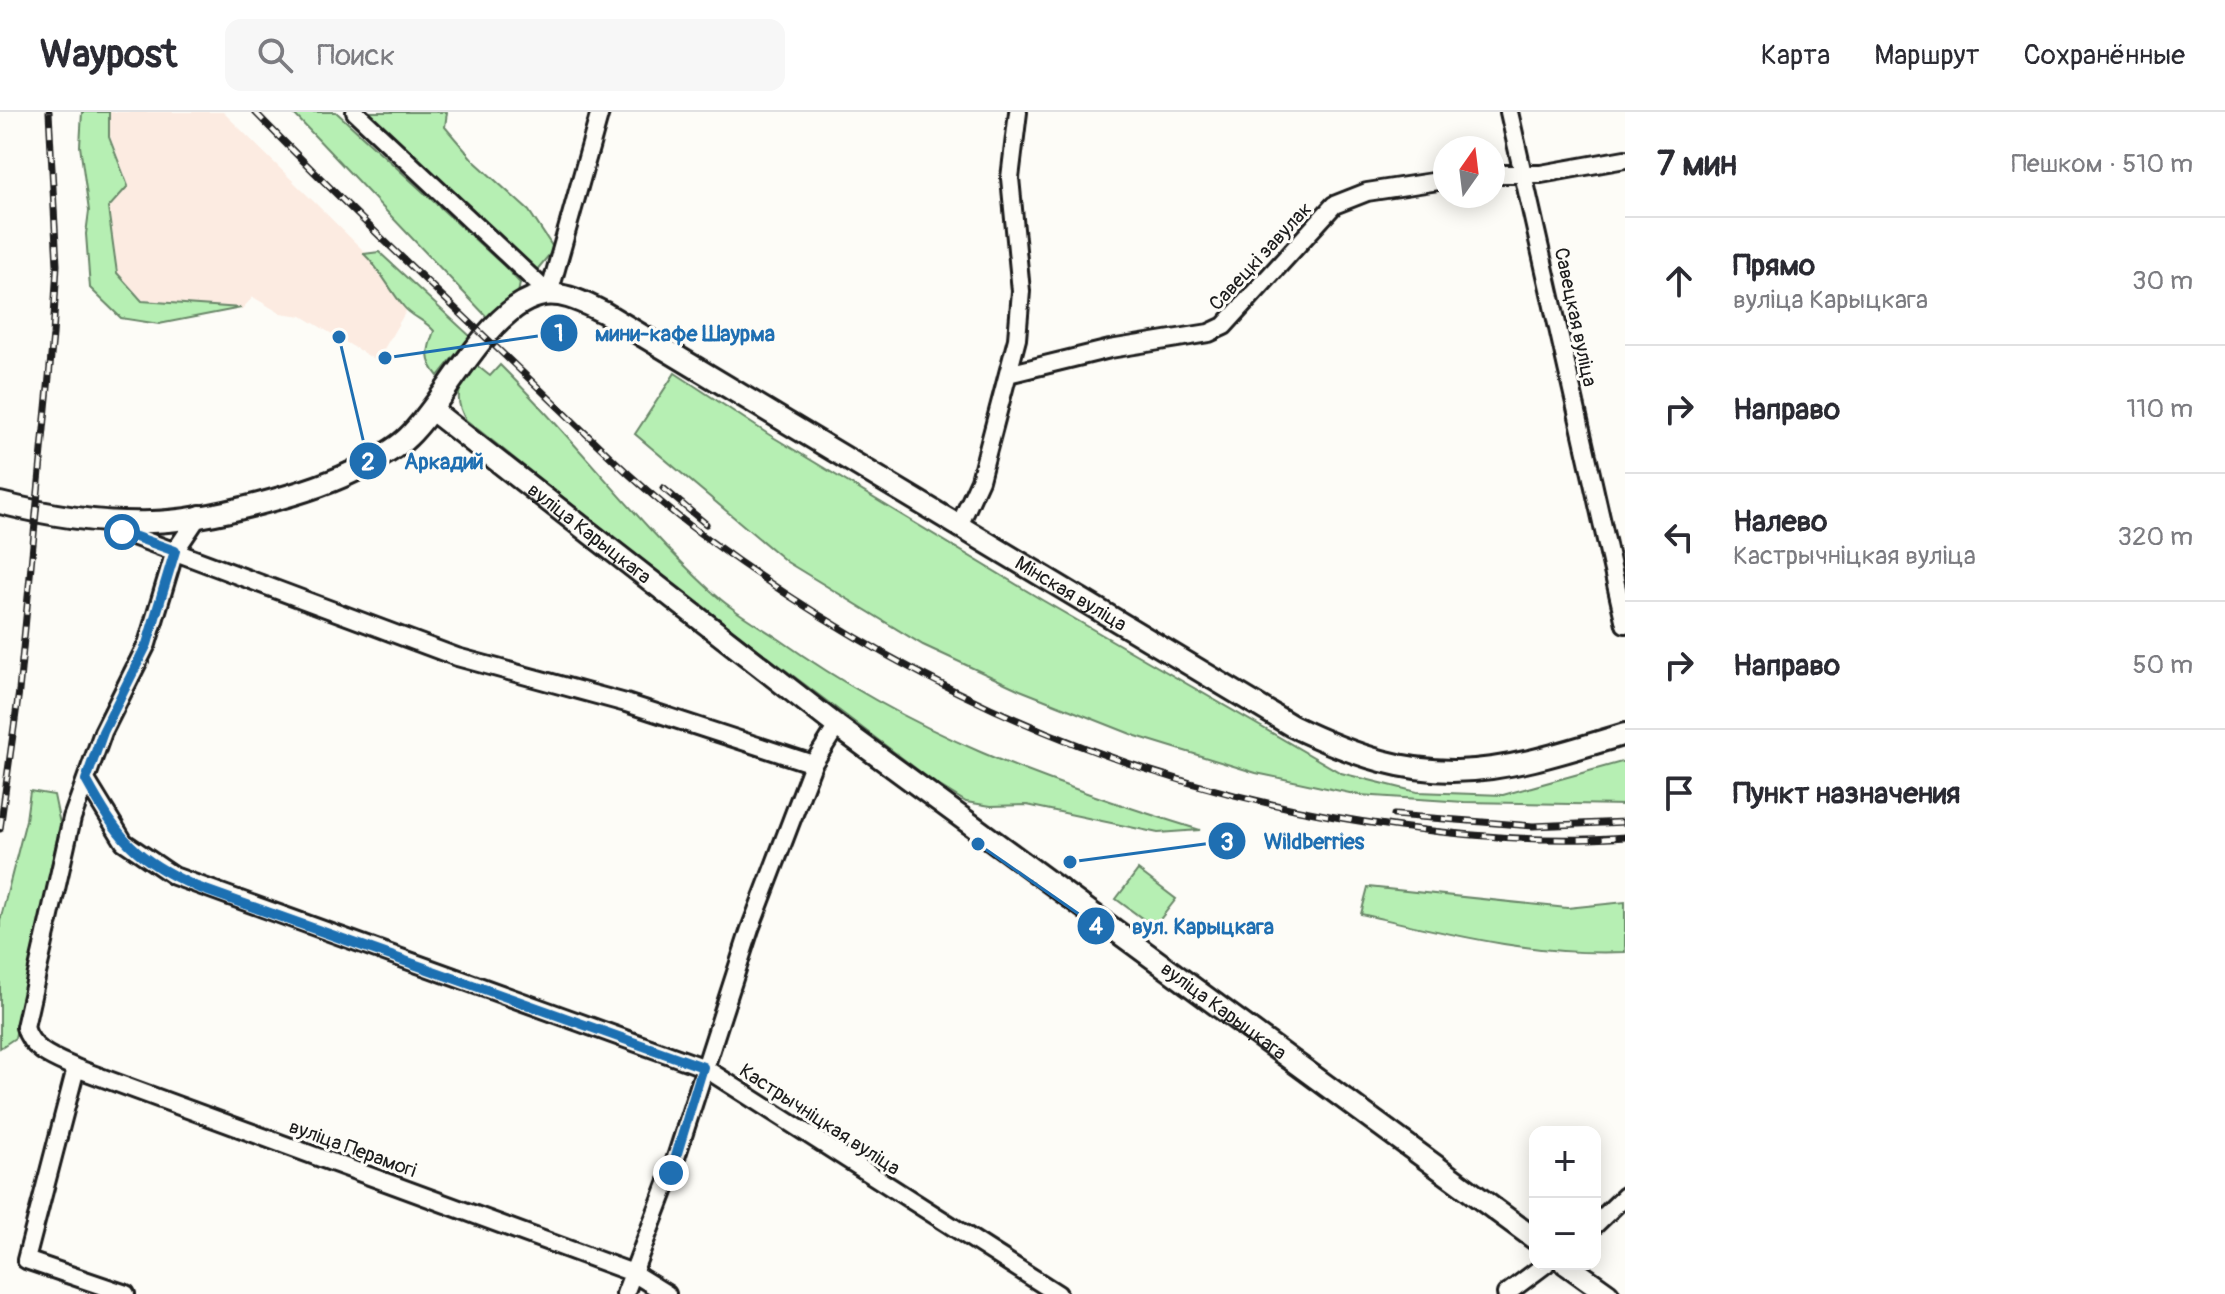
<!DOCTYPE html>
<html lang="ru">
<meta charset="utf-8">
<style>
:root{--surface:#fff;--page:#f7f7f7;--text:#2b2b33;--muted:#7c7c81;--line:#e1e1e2}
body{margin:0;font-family:Pangolin,sans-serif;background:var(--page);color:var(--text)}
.controls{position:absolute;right:24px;bottom:24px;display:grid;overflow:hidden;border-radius:16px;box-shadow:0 4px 20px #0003}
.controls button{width:72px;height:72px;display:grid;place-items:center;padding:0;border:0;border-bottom:2px solid var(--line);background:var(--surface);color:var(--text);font:40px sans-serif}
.compass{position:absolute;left:1433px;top:24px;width:72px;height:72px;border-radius:50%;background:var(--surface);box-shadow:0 4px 20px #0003;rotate:14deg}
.stop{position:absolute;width:24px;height:24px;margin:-18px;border:6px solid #1f6fb2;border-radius:50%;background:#fff}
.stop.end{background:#1f6fb2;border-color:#fff;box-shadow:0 2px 8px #0008}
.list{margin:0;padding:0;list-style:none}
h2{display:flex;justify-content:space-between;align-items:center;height:104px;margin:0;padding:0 32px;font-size:34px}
h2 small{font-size:26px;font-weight:400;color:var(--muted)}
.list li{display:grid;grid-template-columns:52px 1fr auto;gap:24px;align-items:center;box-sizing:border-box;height:128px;padding:0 32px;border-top:2px solid var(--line)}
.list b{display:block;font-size:30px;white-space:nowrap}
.list p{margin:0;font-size:26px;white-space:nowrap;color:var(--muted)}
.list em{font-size:26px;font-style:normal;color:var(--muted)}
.icon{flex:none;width:44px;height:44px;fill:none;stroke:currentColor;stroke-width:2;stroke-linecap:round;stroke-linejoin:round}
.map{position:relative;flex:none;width:1625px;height:1182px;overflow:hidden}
header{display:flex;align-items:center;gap:48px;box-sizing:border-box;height:112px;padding:0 40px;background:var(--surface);border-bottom:2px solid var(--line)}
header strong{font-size:38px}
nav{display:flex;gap:44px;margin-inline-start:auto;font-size:28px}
.search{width:560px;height:72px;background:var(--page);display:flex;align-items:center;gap:20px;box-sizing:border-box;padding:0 28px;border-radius:16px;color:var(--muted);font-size:30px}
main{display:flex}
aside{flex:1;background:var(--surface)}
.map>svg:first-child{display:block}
.built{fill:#fcebe1}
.green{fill:#b6efb3;stroke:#698668;stroke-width:2}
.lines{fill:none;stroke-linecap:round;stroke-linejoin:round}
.minor-casing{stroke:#1c1c1c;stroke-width:22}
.tertiary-casing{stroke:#1c1c1c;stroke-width:26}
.minor{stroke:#fdfcf7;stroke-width:16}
.tertiary{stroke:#fdfcf7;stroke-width:20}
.rail-casing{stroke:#1c1c1c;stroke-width:7}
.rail{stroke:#fdfcf7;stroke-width:4;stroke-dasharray:12;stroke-linecap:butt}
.route{stroke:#1f6fb2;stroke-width:10}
.labels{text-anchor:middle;stroke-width:6;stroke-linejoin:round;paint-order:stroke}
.street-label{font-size:20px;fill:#1c1c1c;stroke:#fdfcf7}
.leader{fill:none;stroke:#1f6fb2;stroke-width:3}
.callout-dot{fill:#1f6fb2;stroke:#fdfcf7;stroke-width:3}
.mark-label{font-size:24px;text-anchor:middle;font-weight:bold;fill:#fff}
.callout-label{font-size:22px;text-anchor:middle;font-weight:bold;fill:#1f6fb2;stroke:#fdfcf7;stroke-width:6;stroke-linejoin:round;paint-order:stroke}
</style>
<header>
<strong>Waypost</strong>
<div class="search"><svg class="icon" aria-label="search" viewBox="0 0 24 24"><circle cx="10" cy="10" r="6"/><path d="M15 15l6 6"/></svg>Поиск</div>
<nav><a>Карта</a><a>Маршрут</a><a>Сохранённые</a></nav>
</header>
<main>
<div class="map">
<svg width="1625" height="1182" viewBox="0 0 1625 1182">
<rect width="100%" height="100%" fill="#fdfcf7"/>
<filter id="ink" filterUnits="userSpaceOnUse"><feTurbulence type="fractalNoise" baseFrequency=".0125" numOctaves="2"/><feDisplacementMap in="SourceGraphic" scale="16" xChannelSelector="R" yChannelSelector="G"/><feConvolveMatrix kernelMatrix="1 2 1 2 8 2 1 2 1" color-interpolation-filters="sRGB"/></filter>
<g filter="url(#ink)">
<path class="built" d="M110 0H223L378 153 406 199 377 249 302 204 280 201 253 185 242 197 143 188 118 161 109 96 129 74 110 24Z"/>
<path class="green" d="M82 0H109V25L128 74 108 96 117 161 142 189 241 196 159 212 121 206 90 176 86 122 89 99 80 34Z
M292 0H336L504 154 520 171 518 182 494 206 487 205Z
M366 0H447L445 15 474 49 529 99 554 137 536 159Z
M379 140 470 224 438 264C424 248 427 238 434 219 425 208 412 205 404 195 389 177 381 158 364 142Z
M475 252 490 264 500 253C573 325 635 408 710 478 730 497 756 512 779 527 914 623 1044 670 1200 718L1158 721 1027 693 991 694 966 690 935 671 685 482 466 308C452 285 460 272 475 252Z
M675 261 768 322 1042 488 1341 661 1417 680 1503 683 1625 649V693L1464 690 1359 683 1256 661 1136 624 1020 578 923 533 787 450 635 322Z
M30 679 54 683 60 712 15 926 0 936V809L26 708Z
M1138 758 1176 787 1154 815 1116 787Z
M1368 775 1567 796 1625 790V840C1534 844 1449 822 1361 802Z"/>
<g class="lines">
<defs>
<path id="minor" d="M355 0 549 182 600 0
M1509 0 1625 512
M1493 62H1541L1625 47
M1008 262 1110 237 1209 221 1224 214 1334 93 1367 80 1445 68
M200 402 175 439 147 532 103 620 72 706 25 915C31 939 56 947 76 956L633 1161 667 1182
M108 408 122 420 457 545 626 591 813 652 837 614
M959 414 980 368 1017 227 1021 179 1010 66 1018 0
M86 668 124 730 174 764 703 955 1058 1182
M76 956 26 1148 126 1182
M1595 1113 1625 1084
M625 1182 671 1061 750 817 813 652
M1506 1182 1546 1152"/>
<g id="tertiary">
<path id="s1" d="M432 298 837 614 1535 1127"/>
<path id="s2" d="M0 391C48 403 101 412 151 410 205 409 315 381 362 355 378 346 395 338 408 325 445 290 488 196 539 184 561 178 584 191 603 200L1292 614C1429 680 1485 665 1625 622"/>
<path d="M1566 1152 1608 1182"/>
</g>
</defs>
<use href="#minor" class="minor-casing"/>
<use href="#tertiary" class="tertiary-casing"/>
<use href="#minor" class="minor"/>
<use href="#tertiary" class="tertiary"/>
<defs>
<path id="rail" d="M255 0C341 89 432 174 521 259 579 314 636 374 701 422 910 578 1140 681 1400 715 1474 725 1550 731 1625 725
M663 376 706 412
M1394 703 1533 714 1625 710
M0 717 19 579 53 223 57 153 49 0"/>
</defs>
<use href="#rail" class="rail-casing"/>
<use href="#rail" class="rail"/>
</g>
</g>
<g class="lines" filter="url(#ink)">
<path class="route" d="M122 420 175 439 147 532 103 620 86 668C118 726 134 747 197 775L703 955 671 1061"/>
</g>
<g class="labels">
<g class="street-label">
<text transform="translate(1260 144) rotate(-47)" y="7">Савецкі завулак</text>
<text transform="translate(1576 205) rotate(78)" y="7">Савецкая вуліца</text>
<text dy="7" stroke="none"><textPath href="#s1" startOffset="200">вуліца Карыцкага</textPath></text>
<text dy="7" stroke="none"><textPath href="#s2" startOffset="1236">Мінская вуліца</textPath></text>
<text dy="7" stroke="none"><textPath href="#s1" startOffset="994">вуліца Карыцкага</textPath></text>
<text transform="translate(820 1007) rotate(33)" y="7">Кастрычніцкая вуліца</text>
<text transform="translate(353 1036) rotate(20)" y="7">вуліца Перамогі</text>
</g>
</g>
<path class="leader" d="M385 246L559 221M339 225L368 349M1070 750L1227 729M978 732L1096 814"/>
<g class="callout-dot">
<circle cx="385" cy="246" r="8"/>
<circle cx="339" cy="225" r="8"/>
<circle cx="1070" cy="750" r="8"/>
<circle cx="978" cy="732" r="8"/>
<circle cx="559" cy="221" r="20"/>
<circle cx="368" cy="349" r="20"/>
<circle cx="1227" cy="729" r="20"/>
<circle cx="1096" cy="814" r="20"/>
</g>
<g class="mark-label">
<text x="559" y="229">1</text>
<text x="368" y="358">2</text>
<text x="1227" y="738">3</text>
<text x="1096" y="822">4</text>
</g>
<g class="callout-label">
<text x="685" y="229">мини-кафе Шаурма</text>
<text x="444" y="357">Аркадий</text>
<text x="1314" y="737">Wildberries</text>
<text x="1203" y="822">вул. Карыцкага</text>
</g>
</svg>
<div class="controls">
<button>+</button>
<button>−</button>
</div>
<svg class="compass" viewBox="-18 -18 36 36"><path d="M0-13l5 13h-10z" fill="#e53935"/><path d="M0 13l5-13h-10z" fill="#7c7c81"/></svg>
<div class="stop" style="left:122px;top:420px"></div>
<div class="stop end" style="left:671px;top:1061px"></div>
</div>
<aside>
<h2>7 мин<small>Пешком · 510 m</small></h2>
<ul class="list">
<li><svg class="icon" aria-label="ahead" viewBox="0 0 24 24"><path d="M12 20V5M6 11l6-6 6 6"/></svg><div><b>Прямо</b><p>вуліца Карыцкага</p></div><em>30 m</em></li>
<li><svg class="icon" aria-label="right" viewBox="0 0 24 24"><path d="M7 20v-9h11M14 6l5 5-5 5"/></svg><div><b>Направо</b></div><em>110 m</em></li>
<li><svg class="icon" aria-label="left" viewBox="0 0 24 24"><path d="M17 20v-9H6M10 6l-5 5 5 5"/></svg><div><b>Налево</b><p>Кастрычніцкая вуліца</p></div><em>320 m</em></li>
<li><svg class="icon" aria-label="right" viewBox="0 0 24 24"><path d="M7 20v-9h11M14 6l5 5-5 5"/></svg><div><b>Направо</b></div><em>50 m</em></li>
<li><svg class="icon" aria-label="arrive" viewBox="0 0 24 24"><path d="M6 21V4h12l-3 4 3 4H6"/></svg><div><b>Пункт назначения</b></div></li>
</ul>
</aside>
</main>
